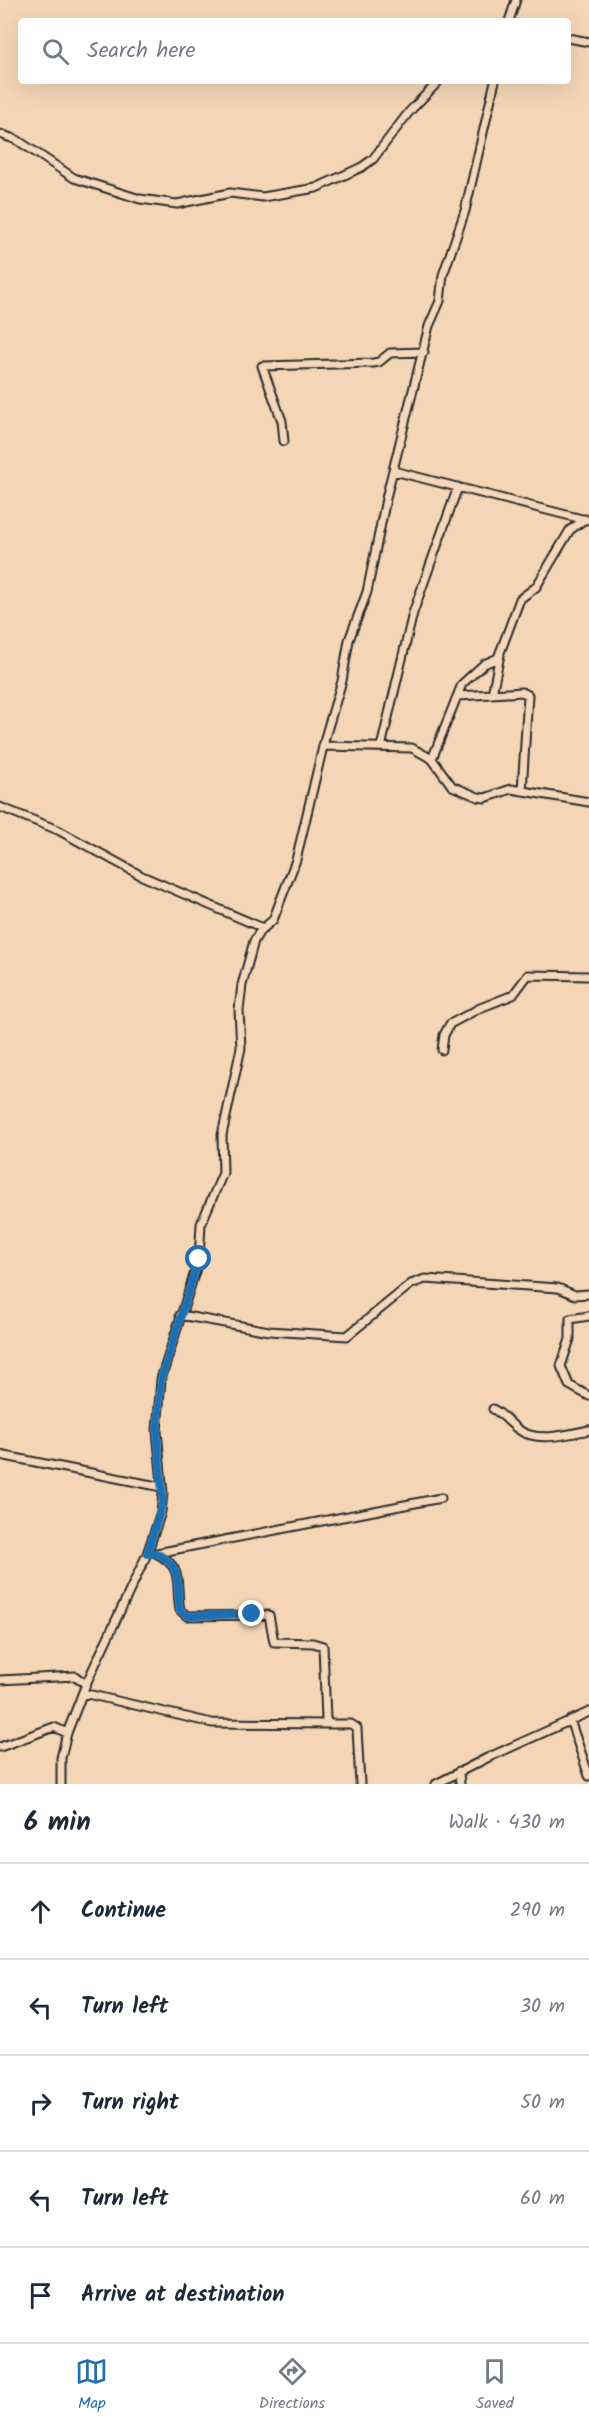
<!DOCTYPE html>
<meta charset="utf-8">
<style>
:root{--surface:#fff;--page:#f6f6f7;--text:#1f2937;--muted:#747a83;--line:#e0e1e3;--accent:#1f6fb2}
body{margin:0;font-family:Kalam,sans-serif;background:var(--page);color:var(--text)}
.stop{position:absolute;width:18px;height:18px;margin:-14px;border:4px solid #1f6fb2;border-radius:50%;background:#fff}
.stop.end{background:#1f6fb2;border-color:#fff;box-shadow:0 2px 6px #0008}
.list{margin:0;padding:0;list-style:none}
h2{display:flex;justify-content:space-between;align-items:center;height:78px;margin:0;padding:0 24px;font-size:26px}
h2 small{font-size:20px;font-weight:400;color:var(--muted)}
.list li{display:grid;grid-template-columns:39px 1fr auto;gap:18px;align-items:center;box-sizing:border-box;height:96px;padding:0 24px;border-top:2px solid var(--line)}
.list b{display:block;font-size:22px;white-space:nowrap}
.list em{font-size:20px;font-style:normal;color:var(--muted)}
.icon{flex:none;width:33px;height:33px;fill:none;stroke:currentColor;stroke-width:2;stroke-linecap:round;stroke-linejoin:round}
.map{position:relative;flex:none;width:589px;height:1784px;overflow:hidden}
.search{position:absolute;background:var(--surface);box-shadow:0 6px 24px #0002;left:18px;right:18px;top:18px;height:66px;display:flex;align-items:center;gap:15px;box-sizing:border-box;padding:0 21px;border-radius:6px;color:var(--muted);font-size:22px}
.sheet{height:558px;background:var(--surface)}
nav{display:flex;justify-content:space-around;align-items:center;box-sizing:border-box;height:84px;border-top:2px solid var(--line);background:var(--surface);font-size:16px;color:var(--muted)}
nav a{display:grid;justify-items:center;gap:3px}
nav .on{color:var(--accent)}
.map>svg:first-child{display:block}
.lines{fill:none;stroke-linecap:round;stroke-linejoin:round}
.minor-casing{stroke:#2b2b2b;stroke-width:11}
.minor{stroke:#f5d8bb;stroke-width:7}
.route{stroke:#1f6fb2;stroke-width:8}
</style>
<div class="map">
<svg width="589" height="1784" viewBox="0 0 589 1784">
<rect width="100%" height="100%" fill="#f4d6b6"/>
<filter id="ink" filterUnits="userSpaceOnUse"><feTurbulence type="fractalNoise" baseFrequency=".0167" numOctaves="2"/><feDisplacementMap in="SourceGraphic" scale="12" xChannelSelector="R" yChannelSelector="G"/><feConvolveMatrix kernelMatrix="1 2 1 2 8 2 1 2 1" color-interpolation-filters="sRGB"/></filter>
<g filter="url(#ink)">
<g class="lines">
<defs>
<path id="minor" d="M509 21 516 0
M568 38 589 42
M0 134 17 140 74 178 140 199 177 204 230 193 263 197 316 188 362 167 373 159 409 112 439 81
M284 441 282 421 262 366 373 363 379 362 390 353 424 352
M394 471 586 520
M492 694 522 692 528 695 522 791
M458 696 492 694 500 655
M323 746 412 748 432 759 452 786 478 797 485 798 511 789 589 802
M381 747 413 613 458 487
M432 759 462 684 484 664 498 658 520 599 536 587 570 530 585 519
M0 807 58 830 142 876 263 928
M442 1050 444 1035 450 1024 480 1008 513 995 528 975 589 976
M180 1315 269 1331 347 1336 411 1284 425 1279 558 1288 575 1295 589 1294
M589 1316 570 1319V1339L561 1366 569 1385 589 1396
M493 1409C504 1415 509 1423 519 1430 537 1443 570 1434 589 1430
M0 1455 162 1487
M156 1553C185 1568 175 1583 180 1610L187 1616 269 1615 274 1642 313 1643 323 1646 326 1719 329 1724H351L357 1728 360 1784
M157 1553 441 1498
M0 1680 75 1676 86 1684
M83 1693 212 1723 329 1724
M570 1720 589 1776
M0 1747 54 1727 67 1733
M459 1771 460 1784
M61 1784V1758L67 1733 86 1684 147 1554 161 1512 163 1494 157 1431 161 1379 199 1259 201 1224 223 1173 222 1135 241 1048 239 1010 242 985 254 941 260 931 273 920 296 860 326 734 342 681 349 640 367 592 387 494 429 326 440 301 443 275 465 211 495 81
M436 1784 487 1758 589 1712"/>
</defs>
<use href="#minor" class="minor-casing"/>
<use href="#minor" class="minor"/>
</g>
</g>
<g class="lines" filter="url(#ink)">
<path class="route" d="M199 1259 161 1379 157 1431 163 1502 147 1554 156 1553C185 1568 175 1583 180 1610L187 1616 252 1614"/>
</g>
</svg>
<div class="stop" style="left:199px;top:1259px"></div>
<div class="stop end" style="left:252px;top:1614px"></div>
<div class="search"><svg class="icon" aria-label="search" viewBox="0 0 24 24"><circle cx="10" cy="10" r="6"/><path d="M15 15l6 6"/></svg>Search here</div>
</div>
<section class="sheet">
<h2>6 min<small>Walk · 430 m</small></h2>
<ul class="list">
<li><svg class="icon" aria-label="ahead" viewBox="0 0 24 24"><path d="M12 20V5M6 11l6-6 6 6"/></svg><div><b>Continue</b></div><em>290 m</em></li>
<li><svg class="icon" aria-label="left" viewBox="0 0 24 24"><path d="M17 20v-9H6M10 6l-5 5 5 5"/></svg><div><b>Turn left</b></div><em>30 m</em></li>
<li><svg class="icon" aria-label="right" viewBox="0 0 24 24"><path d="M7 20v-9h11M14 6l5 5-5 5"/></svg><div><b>Turn right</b></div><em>50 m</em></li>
<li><svg class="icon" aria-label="left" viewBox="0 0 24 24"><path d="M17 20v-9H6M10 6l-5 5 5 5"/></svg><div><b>Turn left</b></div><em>60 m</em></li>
<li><svg class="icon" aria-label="arrive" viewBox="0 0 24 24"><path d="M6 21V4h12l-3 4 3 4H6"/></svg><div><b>Arrive at destination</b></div></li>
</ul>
</section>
<nav>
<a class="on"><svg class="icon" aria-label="map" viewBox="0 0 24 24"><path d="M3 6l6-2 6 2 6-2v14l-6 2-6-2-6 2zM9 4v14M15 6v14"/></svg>Map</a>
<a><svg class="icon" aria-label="directions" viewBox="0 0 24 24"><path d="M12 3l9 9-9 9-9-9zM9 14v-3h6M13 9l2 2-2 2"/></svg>Directions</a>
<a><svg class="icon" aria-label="saved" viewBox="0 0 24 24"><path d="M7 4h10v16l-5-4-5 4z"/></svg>Saved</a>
</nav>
